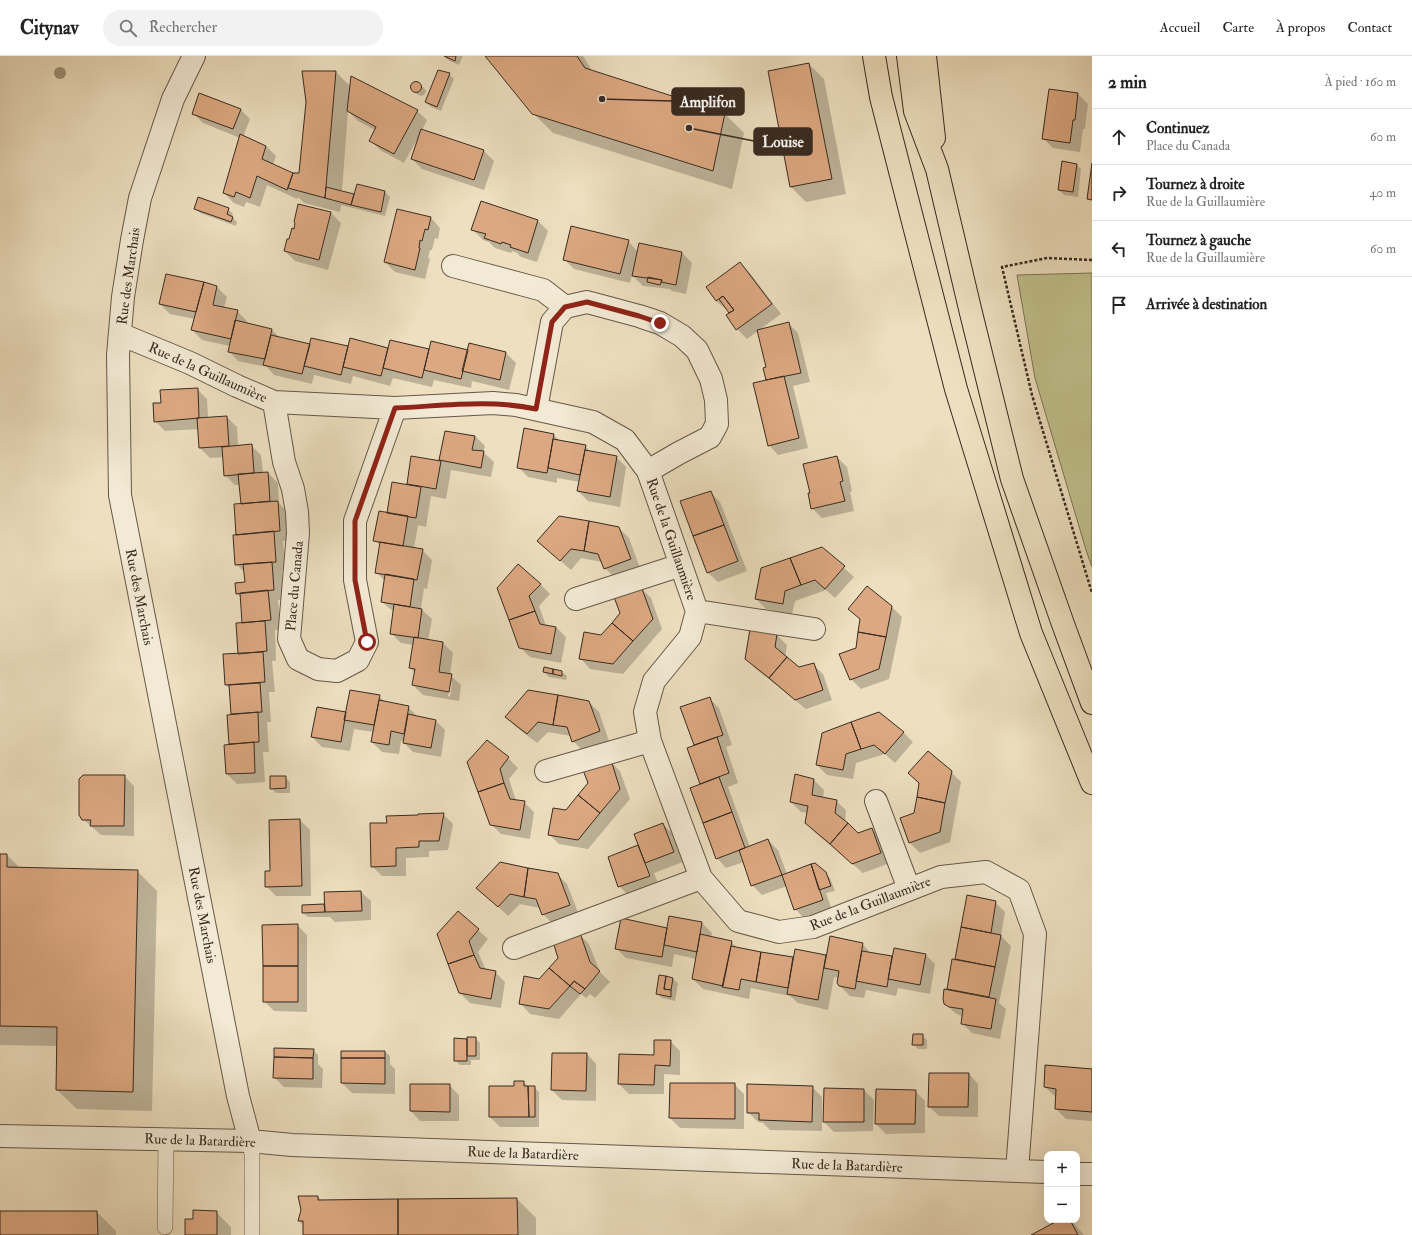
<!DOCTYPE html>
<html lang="fr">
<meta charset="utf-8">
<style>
:root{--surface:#fff;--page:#f2f2f2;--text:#222;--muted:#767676;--line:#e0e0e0}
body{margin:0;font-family:"IM FELL Double Pica",serif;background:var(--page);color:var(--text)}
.controls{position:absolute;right:12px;bottom:12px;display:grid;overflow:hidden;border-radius:8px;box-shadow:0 4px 16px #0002}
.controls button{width:36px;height:36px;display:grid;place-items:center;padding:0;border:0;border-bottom:1px solid var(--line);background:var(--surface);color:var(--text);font:20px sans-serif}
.stop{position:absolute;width:12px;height:12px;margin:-9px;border:3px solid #8f2418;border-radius:50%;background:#fff}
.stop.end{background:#8f2418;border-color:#fff;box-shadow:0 1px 4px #0008}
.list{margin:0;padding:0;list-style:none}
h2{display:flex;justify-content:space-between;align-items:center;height:52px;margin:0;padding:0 16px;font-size:17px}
h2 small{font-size:13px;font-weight:400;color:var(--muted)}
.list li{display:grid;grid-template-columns:26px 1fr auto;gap:12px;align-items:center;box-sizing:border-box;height:56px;padding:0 16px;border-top:1px solid var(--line)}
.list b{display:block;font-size:15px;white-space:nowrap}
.list p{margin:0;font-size:13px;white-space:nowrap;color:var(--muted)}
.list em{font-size:13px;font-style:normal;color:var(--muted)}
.icon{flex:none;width:22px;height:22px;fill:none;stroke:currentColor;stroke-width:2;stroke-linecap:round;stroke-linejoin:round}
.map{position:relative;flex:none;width:1092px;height:1179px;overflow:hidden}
header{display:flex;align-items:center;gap:24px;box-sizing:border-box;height:56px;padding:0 20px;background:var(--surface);border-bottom:1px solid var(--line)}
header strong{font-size:19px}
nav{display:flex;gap:22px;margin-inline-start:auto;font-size:14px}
.search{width:280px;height:36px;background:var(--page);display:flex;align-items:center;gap:10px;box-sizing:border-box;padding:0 14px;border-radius:22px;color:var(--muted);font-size:15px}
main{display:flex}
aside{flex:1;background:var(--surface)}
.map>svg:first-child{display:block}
.green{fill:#c0c08d;stroke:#7c7657}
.shadow{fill:#0003;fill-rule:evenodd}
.building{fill:#dca881;stroke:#382b21}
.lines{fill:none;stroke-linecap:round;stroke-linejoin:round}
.service-casing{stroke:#655848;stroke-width:16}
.minor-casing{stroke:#655848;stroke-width:24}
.primary-casing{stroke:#382b21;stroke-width:24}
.path{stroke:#382b21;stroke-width:2.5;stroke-dasharray:3 2;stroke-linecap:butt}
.service{stroke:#f3ead5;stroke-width:15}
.minor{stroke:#f3ead5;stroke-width:22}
.primary{stroke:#eddfbf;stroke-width:22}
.tree{fill:#9c9077}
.route{stroke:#8f2418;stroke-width:5}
.labels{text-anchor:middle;stroke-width:3;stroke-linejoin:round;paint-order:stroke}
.street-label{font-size:14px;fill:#382b21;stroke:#f3ead5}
.leader{fill:none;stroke:#382b21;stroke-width:1.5}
.callout-dot{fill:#382b21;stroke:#f3ead5;stroke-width:1.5}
.callout{fill:#382b21;stroke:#382b21;stroke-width:1.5}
.callout-label{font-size:15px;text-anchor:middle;font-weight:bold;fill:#fff}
</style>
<header>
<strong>Citynav</strong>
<div class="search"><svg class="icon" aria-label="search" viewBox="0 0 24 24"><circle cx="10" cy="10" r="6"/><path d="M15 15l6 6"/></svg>Rechercher</div>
<nav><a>Accueil</a><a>Carte</a><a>À propos</a><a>Contact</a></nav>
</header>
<main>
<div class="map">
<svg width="1092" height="1179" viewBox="0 0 1092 1179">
<rect width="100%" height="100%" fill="#eddfbf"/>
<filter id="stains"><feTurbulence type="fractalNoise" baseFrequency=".005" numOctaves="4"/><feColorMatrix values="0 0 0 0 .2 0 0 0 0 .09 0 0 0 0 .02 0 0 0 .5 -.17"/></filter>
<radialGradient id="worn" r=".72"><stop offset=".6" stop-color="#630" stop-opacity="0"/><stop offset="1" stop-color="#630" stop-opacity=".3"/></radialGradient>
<path class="green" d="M1092 217V511L1086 494 1035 322 1017 219Z"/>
<path class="shadow" d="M444 0H463L459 9 448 4Z
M487 0H583L593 16 725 58 744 77 732 133 553 77 533 57Z
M809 8 824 23 846 138 806 146 791 131 769 15Z
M336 16 351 31 417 55 427 64 422 74 484 95 494 105 484 134 422 113 412 103 419 82H418L404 107 380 94 370 84 375 74 358 65 348 55 342 135 355 139 357 129 385 136 390 141 385 160 341 149 340 156 304 147 298 141 297 143 267 129 260 151 246 146 244 151 234 147 224 137 240 82 203 67 193 57 240 53 250 63 243 81 266 90 276 100 273 109 293 118H300Z
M449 18 454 23 441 55 431 51 426 46Z
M415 26 420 28 425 33 426 36 424 39 421 40 417 38 412 33 410 30 413 27Z
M1078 38 1088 48 1085 73H1083L1080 96 1053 92 1043 82Z
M1077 109 1081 113 1078 141 1064 139 1059 134Z
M482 146 538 165 548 175 537 206 521 201 517 197 512 195 511 197 495 192 489 186 483 184 473 174Z
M299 149 331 157 341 167 328 214 295 205 285 195 295 174Z
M196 153H228L233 158 232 161 237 166 236 170 200 157Z
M431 162 440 172 438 183 435 182 432 194H430L428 202 430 203 425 223 395 216 385 206Z
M628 185 638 196 640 188 682 197 692 207 686 238 672 235 670 233 643 230 632 219 630 227 574 213 564 203Z
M740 207 750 217 781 258 758 275 789 268 798 277 810 326 793 330 808 392 778 399 769 389 767 325 764 313 767 312 758 275 747 283 737 273 731 257 716 245Z
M167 219 217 231 227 241 224 252 237 255 247 265 246 268 272 274 280 282 310 289 312 283 349 291 389 293 391 285 430 294 506 297 516 307 509 334 472 325 471 332 434 324 432 331 393 322 390 330 353 320 351 328 314 319 312 328 274 319 267 311 238 305 229 295 230 290 202 284 192 274 195 263 170 258 160 248Z
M197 333 207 343 208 362 227 361 237 371 238 390 251 389 261 399 263 417H268L278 427 279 447 287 456 289 485H283L286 515H282L284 543 278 544 281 574H275L276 605H272L275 636H269L271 666H267L269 696H263L265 726 237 728 227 718 230 689 228 659H232L230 633 226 629 239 599 243 568 241 542 237 537 246 527 245 517 236 508 238 480 242 448 240 429H235L225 419 224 401 210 402 200 392 199 373 165 375 155 365 162 348Z
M445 376 475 380 485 390 483 396 494 406 491 421 451 414 446 443 431 440 426 471 418 469 414 492 422 494 432 504 427 533 424 532 421 553 432 563 428 585 443 587 453 597 450 619 461 629 459 645 423 639 413 629 415 617 410 612 414 589 401 587 391 577 394 556 382 546 385 525 376 516 381 490 374 484 388 458 408 429 412 401 439 405ZM450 626H452L450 641 448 640Z
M554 379 560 385 585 390 591 396 616 401 626 411 620 451 588 445 578 435 580 426 557 422V427L528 421 518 411Z
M837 401 847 411 852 435 850 436 854 455 822 462 812 452 811 438Z
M710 436 720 446 747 515 718 526 708 517Z
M619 472 629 482 640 512 615 522 605 512 602 506 581 502 571 514 538 485Z
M822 492 854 521 835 542 826 534 795 545 792 558 766 553 756 543Z
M540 528 550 538 539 550 546 570 556 571 566 581 561 607 530 601 520 591 498 532Z
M641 532 651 542 662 573 623 618 590 613 581 603 601 580Z
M891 550 902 561 889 623 861 633 851 623 857 593Z
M751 574 777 579 787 589 785 601 799 612 813 608 823 618 832 644 806 653 756 613 746 603Z
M544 616H562L567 620 566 624 549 621Z
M379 640 385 646 408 651 418 661 435 664 445 674 441 701 413 696 404 687V685H401L399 698 382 696 372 686 374 676 354 673 350 695 322 691 312 681 346 658Z
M709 642 719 652 732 689 726 691 738 727 728 731 750 791 768 784 778 794 787 818 825 817 830 822 835 835 826 837 832 854 805 863 795 853 787 830 762 839 752 829 744 806 726 812 717 802 701 728 688 692 695 690 682 652Z
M589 646 599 656 609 685 583 695 573 685 571 680 548 676 537 687 516 671 506 661Z
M903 676 913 686 895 707 885 698 856 707 853 723 827 719 817 709 823 678Z
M508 702 518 712 509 723 516 745 524 746 534 756 530 783 501 778 491 768 468 706Z
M610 705 620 715 630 743 588 793 559 788 549 778 566 755Z
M951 716 961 726 950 786 920 797 910 787 901 763 915 758Z
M796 719 814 724 824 734 823 742 836 745 846 754 845 766 858 778 872 773 882 783 890 807 863 817 816 777 806 767 808 757 801 756 791 746Z
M124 720 134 730V780L101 779 83 763Z
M285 721 290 726V737H276L271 732Z
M443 758 453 768 448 794 429 795V801L406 802V820H382L372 810 388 768Z
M300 764 310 774 311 840H276L266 830 271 816Z
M663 768 673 778 683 806 654 817 659 829 629 840 619 830 609 801 640 789Z
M0 799H7L20 812 137 815 157 835 152 1055 77 1053 57 1034 58 990 0 989Z
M557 818 567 828 579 859 553 868 543 858 540 852 520 848 508 860 478 832Z
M361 836 371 845V864L335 866 330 861H308L303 857 324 849 325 850Z
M968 840 995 846 1005 856 1001 880 1011 890 999 947 1006 953 1000 983 972 977 962 967 963 961 955 957 945 947 952 904 956 905Z
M702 867 712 877 711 882 731 886 738 892 794 902 796 894 827 900 862 888 872 898 893 902 925 898 935 908 930 938 898 932 896 940 866 934 864 942 850 940 840 930 839 922 834 921 828 954 798 947 790 940 751 932 749 943 703 933 693 923 696 903 674 898 672 911 626 902 616 892 668 873Z
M297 869 307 879V956L274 955 264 945Z
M478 874 488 883 478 896 486 914 495 916 505 926 501 952 470 947 460 937 438 878Z
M579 878 589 888 600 916 610 926 595 942 590 938 586 942 581 938 559 963 530 958 521 948Z
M660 920 673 923 678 927 675 945 662 942 657 938Z
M922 979 927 984V993H918L913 988Z
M476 982 480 987V1004H471V1009H460L455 1004 468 984Z
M670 985 680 995V1019L664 1018V1038H629L619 1028 655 1000Z
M313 994 318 999V1008L323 1013 322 1032 284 1031 274 1021Z
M385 996 390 1000V1008L395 1013V1038L352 1037 342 1027Z
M587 998 596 1008V1045L562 1044 552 1034Z
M1092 1014V1065L1066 1063 1056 1053V1041L1045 1031Z
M969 1018 978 1028V1061L939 1060 929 1050Z
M523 1026 529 1031H534L539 1036V1071H500L490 1061 515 1031Z
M734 1028 744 1038V1073L680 1072 670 1062Z
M449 1029 459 1039V1065H420L411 1055Z
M812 1031 822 1041V1075L770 1074 763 1067 758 1066 748 1056Z
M825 1033 864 1034 874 1044 873 1075 834 1076 824 1066Z
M915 1035 925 1045V1077L886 1078 876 1068Z
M318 1141 322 1145 517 1143 536 1162V1179H304V1170L299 1165Z
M0 1156H97L116 1175V1179H0Z
M216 1156 231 1171V1179H186L194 1164Z
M1061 1164H1071L1084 1179H1033Z"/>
<path class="building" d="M444 0H456L455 5Z
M485 0H577L585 12 725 57 713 115 532 58Z
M809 7 832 123 790 131 768 15Z
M438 14 450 17 437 51 425 46Z
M302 15H336L325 142 288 132 293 117H299L306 46Z
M351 20 418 54 394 98 369 85 376 71 347 55Z
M410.5 31a5.5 5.5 0 1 1 11 0a5.5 5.5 0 1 1-11 0Z
M1049 33 1078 37 1075 64H1073L1070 87 1042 83Z
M199 37 241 53 233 73 192 58Z
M421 73 484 94 474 124 411 103Z
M240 78 266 90 262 103 293 117 287 134 257 120 250 142 236 136 234 141 223 137Z
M1062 105 1077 108 1073 136 1058 134Z
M1092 107V144L1087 143Z
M357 128 385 135 381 156 351 149Z
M326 131 354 138 351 149 325 142Z
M198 141 229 152 227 158 233 161 231 166 194 153Z
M481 145 538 164 528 197 510 191 511 189 502 186 501 188 484 182 486 178 471 174Z
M298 148 331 156 319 204 284 195 287 183H289L292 172 294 173 295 167 294 166Z
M397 153 431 161 428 174 425 173 422 185 420 184 419 192H420L415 214 384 206Z
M571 170 629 184 620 218 563 204Z
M639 187 682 196 676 229 661 226 662 224 632 220Z
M740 206 772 248 736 274 726 259 734 254 723 240 716 245 706 231Z
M166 218 204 226 196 256 159 248Z
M648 221 662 224 660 229 647 226Z
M204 226 217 230 213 249 238 254 231 283 191 274Z
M723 240 734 254 729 257 719 243Z
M235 264 272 273 265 303 228 296Z
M789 266 801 317 766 324 763 312 766 311 757 274Z
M271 279 310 288 302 318 263 309Z
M311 282 348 290 341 319 304 310Z
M350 282 388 292 381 320 343 311Z
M390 284 429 293 422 322 383 312Z
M431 285 468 294 461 323 424 314Z
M469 287 506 296 500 324 462 315Z
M784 320 799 382 768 390 753 327Z
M198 332 199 362 154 366 153 347H161L160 334Z
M227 360 229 390 199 392 197 362Z
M524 372 554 378 547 417 517 412Z
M445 375 475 380 472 394 484 395 481 412 439 404Z
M553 383 586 389 580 419 548 412Z
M252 388 254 417 224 420 222 391Z
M585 394 617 400 610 441 577 435Z
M411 400 441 405 436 433 407 428Z
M837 400 843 425 840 426 845 445 811 453 808 437H810L803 408Z
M268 416 270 445 241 448 238 418Z
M392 426 421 431 416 462 387 457Z
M711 435 724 469 693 480 680 445Z
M278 445 280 475 236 479 234 448Z
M379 455 408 460 403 490 373 485Z
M559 460 589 465 584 495 571 493 560 505 537 485Z
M589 465 619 471 631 503 604 513 598 498 584 495Z
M724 469 738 505 707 517 693 480Z
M274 475 276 506 235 509 233 479Z
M380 486 423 493 417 524 375 517Z
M822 491 845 510 825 533 815 524 801 529 790 502Z
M790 502 801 529 785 535 783 548 755 543 761 512Z
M272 506 274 534 236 538 235 527 245 526 243 508Z
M518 508 541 528 529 540 535 555 509 564 497 532Z
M385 518 414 523 410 551 381 546Z
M641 530 653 563 633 585 612 567 620 557 614 541Z
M867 530 892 550 886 581 858 576 860 563 848 553Z
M268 534 271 564 242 567 240 537Z
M394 548 422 553 418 582 390 578Z
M535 555 540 568 556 571 551 598 519 592 509 564Z
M265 565 267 595 238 598 236 567Z
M612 567 633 585 613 608 579 603 584 576 601 579Z
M750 573 777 578 775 591 787 601 769 622 745 603Z
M858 576 886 581 879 613 850 624 839 598 856 592Z
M414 581 443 586 439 616 452 618 449 636 412 629 415 613 409 612Z
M263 596 265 626 225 629 223 598Z
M787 601 799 611 814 607 823 634 795 644 769 622Z
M544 611 553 613V618L543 616Z
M553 613 562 615V620L553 618Z
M260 627 262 656 231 658 229 629Z
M350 634 380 639 374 669 344 664Z
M528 634 558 639 553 669 538 666 527 678 505 661Z
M558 639 589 645 600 675 572 686 567 671 553 669Z
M710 641 723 679 694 689 680 651Z
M379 644 409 650 404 678 391 675 389 689 371 686Z
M317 651 346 656 341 686 311 681Z
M258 656 259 686 229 688 227 659Z
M879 656 904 676 885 698 874 689 861 693 851 666Z
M408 658 436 664 431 692 403 687Z
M851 666 861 693 846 698 843 714 816 709 822 677Z
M717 681 729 717 700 728 687 692Z
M487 684 509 701 500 713 504 727 478 736 467 706Z
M254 686 255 717 226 718 224 689Z
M928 695 952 715 945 747 917 741 919 727 908 717Z
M611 704 620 733 600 757 578 739 588 727 583 714Z
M795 718 814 723 812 739 837 744 835 757 848 767 830 788 805 767 808 750 790 746Z
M83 719H125L124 770H90L91 764H82L79 759V723Z
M270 720H286V732L270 733Z
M719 721 732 756 703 767 690 732Z
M504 727 510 743 525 745 520 774 490 769 478 736Z
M578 739 600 757 578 784 548 779 553 752 566 754Z
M917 741 945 747 940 776 909 787 900 762 914 757Z
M732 756 745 792 716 803 703 767Z
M444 757 439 785H419V791L396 792V810L371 811 370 767H387L386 760 418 759V758Z
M300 763 302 830 265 831V815H270L269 764Z
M663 767 674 796 645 807 634 778Z
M848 767 858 777 872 772 881 797 852 808 830 788Z
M768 783 782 819 751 830 739 794Z
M638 789 650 820 618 831 608 801Z
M0 798H7V811L138 814 133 1036 56 1034 57 971 0 970Z
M500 806 528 812 524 841 510 838 498 851 476 832Z
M815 807 826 816 831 830 819 834 811 808Z
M811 808 823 844 794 854 782 819Z
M528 812 558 817 570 849 542 859 536 843 524 841Z
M361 835 362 855 325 856 324 836Z
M967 839 996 845 991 877 961 871Z
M324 848 325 856 302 857V849Z
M458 855 479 873 469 885 474 899 448 908 437 878Z
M669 860 702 866 697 896 664 889Z
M621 862 667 872 662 901 615 893Z
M298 868V910H263L262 869Z
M961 871 1001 879 995 911 955 903Z
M580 877 590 906 600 915 585 933 574 925 570 930 549 912 558 902 553 886Z
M700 878 732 885 723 930 692 923Z
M830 880 863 887 855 933 839 930 837 927 839 915 824 912Z
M731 890 761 896 756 926 741 923 739 934 722 931Z
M894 892 926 898 920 929 888 923Z
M795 893 826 899 818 944 787 938Z
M862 895 892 900 887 931 856 925Z
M761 896 793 901 788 932 756 926Z
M474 899 480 912 496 915 491 943 459 937 448 908Z
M952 903 995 911 989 941 947 933Z
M263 910H298V946H263Z
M549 912 570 930 549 953 519 948 524 920 539 923Z
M659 919 666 920 664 933 671 934V941L656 938Z
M666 920 673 922 671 934 664 933Z
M574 925 585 933 580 938 570 930Z
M944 933 996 943 991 973 961 968 963 953 949 951 944 948 943 942Z
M913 978H923V989H912Z
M467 981H476V1000H467Z
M454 982 467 983V1005H454Z
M654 984H671L670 1010 655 1009 654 1029 618 1028 619 998 654 999Z
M274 992 314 993 313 1002 274 1001Z
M341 995H385V1002H341Z
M552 997H587L586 1035 551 1034Z
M274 1001 313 1002V1023L273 1022Z
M341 1002H385V1028L341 1027Z
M1045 1009 1092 1013V1056L1055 1053 1056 1033 1044 1031Z
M929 1017H969L968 1051H928Z
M514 1025H524V1030H528L529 1061H489V1030H514Z
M670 1027H735V1063L669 1062Z
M410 1028H450V1056L410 1055Z
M747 1028 813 1030 812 1066 759 1064V1057H747Z
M528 1030H535V1061H529Z
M824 1032 864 1033V1066H823Z
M876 1033 916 1034 915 1068H875Z
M298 1140H318V1144L398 1143V1179H303V1165H298L301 1154Z
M517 1142 518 1179H398V1143Z
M193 1154 217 1155V1179H185V1163H193Z
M0 1155H97L98 1179H0Z
M1059 1164H1070L1078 1179H1031Z"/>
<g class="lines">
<defs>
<path id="service" d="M250 1085 252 1099V1179
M165 1171 166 1083"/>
<path id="minor" d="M194 0 173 43 140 142 132 184 123 241 118 299 120 439 238 1040 250 1085
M453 210 543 234 565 251 587 246 639 260 660 267 682 280 697 294 711 323 716 344 717 368 710 381 679 397 648 415
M120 278 190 307 237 330 274 346 395 352 493 347 516 349 593 366 625 384 648 415 697 555 690 581 654 625 645 656 650 685 701 822 738 865 779 876 813 871 941 821 986 816 1019 834 1035 878 1017 1115
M274 346 284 406 293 433 297 456 298 477 289 583 298 603 318 613 337 615 358 604 367 586 355 524V465L395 352
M536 353 552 266 565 251
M576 543 681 509
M697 555 814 573
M546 715 650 685
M876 745 909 833
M514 892 701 822
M0 1080 250 1085 292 1089 1047 1116
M1077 1118H1092"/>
<path id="primary" d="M874 0 881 41 956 333 1031 577 1092 727
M908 0 915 55 937 113 971 257 1012 423 1063 568 1092 647
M925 0 934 82"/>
</defs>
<use href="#service" class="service-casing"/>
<use href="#minor" class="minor-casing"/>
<use href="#primary" class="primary-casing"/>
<path class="path" d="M1092 204 1047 202 1002 211 1032 339 1092 537"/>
<use href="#service" class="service"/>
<use href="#minor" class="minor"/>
<use href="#primary" class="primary"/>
</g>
<circle class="tree" cx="60" cy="17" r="6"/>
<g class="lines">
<path class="route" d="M367 586 355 524V465L395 352C442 350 490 343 536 353L552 266 565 251 587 246 639 260 660 267"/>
</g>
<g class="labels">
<g class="street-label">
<text transform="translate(128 220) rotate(-82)" y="5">Rue des Marchais</text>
<text transform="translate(208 316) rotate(24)" y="5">Rue de la Guillaumière</text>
<text transform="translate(672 483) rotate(71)" y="5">Rue de la Guillaumière</text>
<text transform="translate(294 530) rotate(-85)" y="5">Place du Canada</text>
<text transform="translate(140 541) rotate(79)" y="5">Rue des Marchais</text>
<text transform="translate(870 847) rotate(-21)" y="5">Rue de la Guillaumière</text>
<text transform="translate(203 859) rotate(79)" y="5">Rue des Marchais</text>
<text transform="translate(200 1084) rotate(2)" y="5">Rue de la Batardière</text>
<text transform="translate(523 1097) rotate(2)" y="5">Rue de la Batardière</text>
<text transform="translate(847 1109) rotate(2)" y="5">Rue de la Batardière</text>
</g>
</g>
<path class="leader" d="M602 43L672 45M689 72L754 85"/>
<g class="callout-dot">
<circle cx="602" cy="43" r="4"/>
<circle cx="689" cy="72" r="4"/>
</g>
<g class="callout">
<rect x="672" y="32" width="72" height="27" rx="4"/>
<rect x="754" y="72" width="58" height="27" rx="4"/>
</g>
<g class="callout-label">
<text x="708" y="51">Amplifon</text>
<text x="783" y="91">Louise</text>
</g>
<rect width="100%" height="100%" filter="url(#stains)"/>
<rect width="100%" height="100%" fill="url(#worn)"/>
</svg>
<div class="controls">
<button>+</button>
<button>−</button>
</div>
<div class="stop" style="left:367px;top:586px"></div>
<div class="stop end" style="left:660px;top:267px"></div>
</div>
<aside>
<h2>2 min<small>À pied · 160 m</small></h2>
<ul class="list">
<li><svg class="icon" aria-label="ahead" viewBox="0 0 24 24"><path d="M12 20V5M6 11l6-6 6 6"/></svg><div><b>Continuez</b><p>Place du Canada</p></div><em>60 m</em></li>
<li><svg class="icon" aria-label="right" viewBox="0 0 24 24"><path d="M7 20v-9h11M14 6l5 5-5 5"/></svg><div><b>Tournez à droite</b><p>Rue de la Guillaumière</p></div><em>40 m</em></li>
<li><svg class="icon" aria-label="left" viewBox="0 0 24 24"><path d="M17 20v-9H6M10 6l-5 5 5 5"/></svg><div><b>Tournez à gauche</b><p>Rue de la Guillaumière</p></div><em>60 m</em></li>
<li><svg class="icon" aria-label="arrive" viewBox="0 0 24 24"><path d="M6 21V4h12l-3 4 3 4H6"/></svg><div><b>Arrivée à destination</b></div></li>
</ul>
</aside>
</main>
